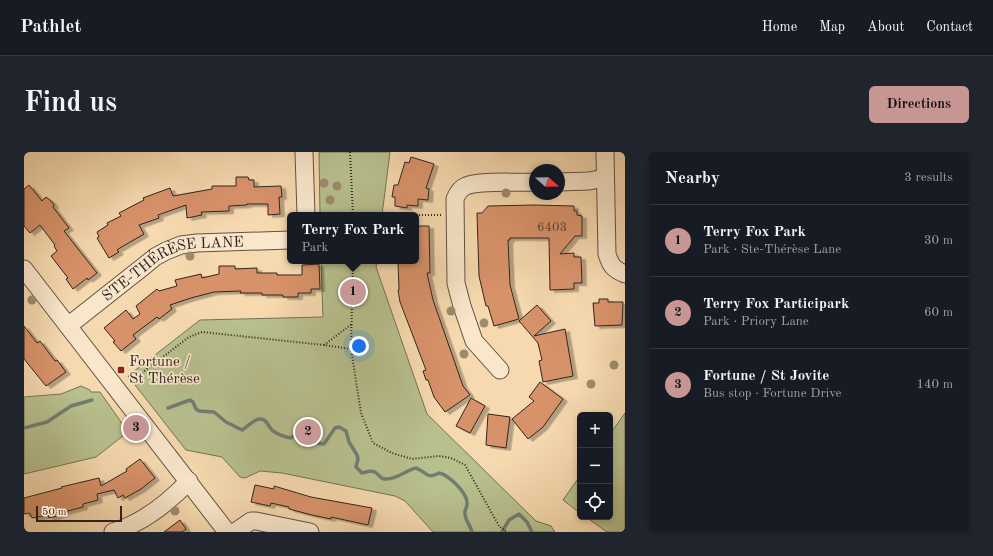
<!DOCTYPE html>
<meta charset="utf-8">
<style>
:root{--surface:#171b24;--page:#20242c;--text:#f1f3f6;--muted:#9ea1a6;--line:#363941;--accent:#c59692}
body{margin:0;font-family:"Old Standard TT",serif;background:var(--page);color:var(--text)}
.controls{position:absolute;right:12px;bottom:12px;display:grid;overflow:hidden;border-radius:6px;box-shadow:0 2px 6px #0003}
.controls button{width:36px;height:36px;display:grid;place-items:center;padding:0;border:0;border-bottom:1px solid var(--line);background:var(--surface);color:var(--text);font:20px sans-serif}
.compass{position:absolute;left:505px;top:12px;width:36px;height:36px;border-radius:50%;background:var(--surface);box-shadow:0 2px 6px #0003;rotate:110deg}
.scale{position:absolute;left:12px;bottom:10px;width:86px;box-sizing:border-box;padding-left:4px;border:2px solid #31241e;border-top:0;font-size:11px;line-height:14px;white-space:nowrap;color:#31241e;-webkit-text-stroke:3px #f9e6cb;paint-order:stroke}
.you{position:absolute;left:335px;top:194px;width:14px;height:14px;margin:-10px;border:3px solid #fff;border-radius:50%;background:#1a73e8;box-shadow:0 0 0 6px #1a73e833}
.badge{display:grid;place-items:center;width:26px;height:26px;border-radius:50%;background:var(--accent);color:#111;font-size:13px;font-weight:700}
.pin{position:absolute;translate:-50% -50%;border:2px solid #fff;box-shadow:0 1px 4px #0006}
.popup{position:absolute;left:263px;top:60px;width:132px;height:52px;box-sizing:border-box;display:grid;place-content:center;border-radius:6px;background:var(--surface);filter:drop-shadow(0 1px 3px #0005);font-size:13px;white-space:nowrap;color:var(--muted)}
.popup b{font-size:15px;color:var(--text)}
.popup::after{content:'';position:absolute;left:50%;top:100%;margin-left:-8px;border:8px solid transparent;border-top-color:var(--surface)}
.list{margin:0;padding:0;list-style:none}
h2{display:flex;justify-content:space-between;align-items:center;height:52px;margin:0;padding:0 16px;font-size:17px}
h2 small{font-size:13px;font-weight:400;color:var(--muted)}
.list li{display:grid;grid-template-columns:26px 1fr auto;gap:12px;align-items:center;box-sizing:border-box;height:72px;padding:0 16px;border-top:1px solid var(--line)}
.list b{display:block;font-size:15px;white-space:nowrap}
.list p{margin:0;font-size:13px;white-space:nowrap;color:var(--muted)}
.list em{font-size:13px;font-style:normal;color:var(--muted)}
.icon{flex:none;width:22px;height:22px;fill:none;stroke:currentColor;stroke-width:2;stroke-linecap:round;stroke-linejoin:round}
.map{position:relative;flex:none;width:601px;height:380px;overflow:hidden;border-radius:6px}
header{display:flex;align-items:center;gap:24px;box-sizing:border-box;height:56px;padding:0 20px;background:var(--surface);border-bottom:1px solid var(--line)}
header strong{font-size:19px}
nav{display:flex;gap:22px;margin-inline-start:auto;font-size:14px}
.intro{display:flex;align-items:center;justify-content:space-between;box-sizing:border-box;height:96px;padding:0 24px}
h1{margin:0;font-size:28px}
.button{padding:10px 18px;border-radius:6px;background:var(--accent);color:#111;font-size:14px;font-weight:700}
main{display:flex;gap:24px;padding:0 24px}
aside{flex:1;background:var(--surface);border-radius:6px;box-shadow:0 2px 6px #0003}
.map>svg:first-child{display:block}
.green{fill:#b8c08e;stroke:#747256}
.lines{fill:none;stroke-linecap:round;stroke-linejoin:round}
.stream{stroke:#727e74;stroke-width:3.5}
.building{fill:#d8926b;stroke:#31241e;filter:url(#shadow)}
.minor-casing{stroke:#625142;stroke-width:19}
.path{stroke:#31241e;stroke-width:2;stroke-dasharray:1 2;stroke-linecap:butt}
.minor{stroke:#f9e6cb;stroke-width:17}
.tree{fill:#9c8b6f}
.poi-dot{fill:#8f2418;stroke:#f9e6cb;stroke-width:1.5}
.labels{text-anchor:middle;stroke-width:3.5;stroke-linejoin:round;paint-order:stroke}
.number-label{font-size:13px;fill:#5b4031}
.street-label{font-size:15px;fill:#31241e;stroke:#f9e6cb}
.poi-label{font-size:15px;fill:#31241e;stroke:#f9e6cb;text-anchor:start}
</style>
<header>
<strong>Pathlet</strong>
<nav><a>Home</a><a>Map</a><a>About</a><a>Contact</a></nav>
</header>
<div class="intro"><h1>Find us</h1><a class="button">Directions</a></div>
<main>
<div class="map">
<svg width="601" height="380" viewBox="0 0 601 380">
<defs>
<filter id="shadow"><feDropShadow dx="4.5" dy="2.5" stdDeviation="0" flood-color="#0004"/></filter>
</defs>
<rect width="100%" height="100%" fill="#f6d9af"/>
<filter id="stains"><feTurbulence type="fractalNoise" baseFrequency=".005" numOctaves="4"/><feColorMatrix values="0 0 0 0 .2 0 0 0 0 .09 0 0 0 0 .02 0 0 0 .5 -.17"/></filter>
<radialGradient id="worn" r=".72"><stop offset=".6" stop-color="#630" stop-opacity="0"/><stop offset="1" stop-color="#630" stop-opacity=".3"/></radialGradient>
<path class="green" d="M295 0H366L358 63H296Z
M297 109H353L352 115 403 262 512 369 527 374 531 380H409L381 349 371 344 258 321 236 319 221 326 216 325 198 305 162 298 104 224 176 168 299 165Z
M57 234 66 238 67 240H76L104 280 72 305 0 322V245L37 242Z
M601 261V380H583L562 365H586V282Z
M556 324V361L539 348Z"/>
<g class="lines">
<path class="stream" d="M144 256 166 248 169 250 172 257 175 259 190 260 202 270 218 278C223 275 229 268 235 267 243 266 244 275 249 279 255 283 260 285 267 286L275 279H279C284 287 289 292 300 292L311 276 315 275 322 279 325 290 333 303 334 307 332 315 338 321C342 320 347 318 351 320 355 322 356 327 361 327 373 328 382 318 392 316 403 320 402 328 415 321 425 323 442 340 443 350 444 355 440 358 441 362 441 368 447 374 448 380
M0 276 23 270 47 254 68 248
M478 380 485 368 495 362 503 370 508 380"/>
</g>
<path class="building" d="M387 5 410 12 402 36 405 37 404 48 394 47V54L383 53V56L371 54V45H368L370 33H374L381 10 385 11Z
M212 25H224L225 28H230V35L257 34 258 45H255L256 62 244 63V52H223V53L205 54V59L177 60 178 63 163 66 162 53 134 63 135 66 115 73 120 82 96 96 93 98 95 100 85 106 73 86 75 85 73 80 84 73 83 71 97 64 95 61 120 48 119 46 146 36 149 44 188 37V34H212Z
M5 33 18 49 22 45 26 48 30 53 29 55 45 76 40 79 73 121 64 128 63 126 49 137 42 127 44 126 27 104 33 99 30 94 31 93 16 73 6 81 0 74V37Z
M510 53 550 54V59H553V63L558 64V84H551L536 102 550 101V105H557L558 131H550V137L526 138 525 86H486V88H484L486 133 495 167 470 174 464 154H462L455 124 453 61H458L464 54Z
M392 74H405L406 121H403L409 148 439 234 446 243 421 260 410 245 404 228H402L399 219 402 218 376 150 374 138H375L374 110 392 109Z
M295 112 296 137H287V141H274V145H259V143H238V141H216L217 139 190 140 167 146 146 153 148 157 135 167 133 165 109 183 112 187 97 199 89 190 91 189 80 176 102 158 109 167 116 162 112 154 133 137 135 139 153 134 151 128 177 122 178 126 195 122V114H211V117L233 116V121H253V123H278V113Z
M575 147H584V150H599L598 173 571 174 569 151H575Z
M513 153 527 169 510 184 541 177 549 224 519 230 515 209 518 208 514 191 495 169Z
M0 174 13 191 16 189 31 209 33 208 42 220 22 234 0 207Z
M516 230 539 247 519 275 504 287 488 267 510 249 505 245Z
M447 246 461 254 446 281 432 274Z
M464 262 486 265 482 296 462 293Z
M116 307 131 326 117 337 101 346 99 343 94 346 90 338 73 342 74 348 59 352V355L40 360V362L25 366 24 363 8 366 6 361 0 362V346L38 336 37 335 75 326 77 334 103 319 102 317Z
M231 333 250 337V334L287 345 348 356 344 373 307 365V367L288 363 265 357V355L247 351 246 354 227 350Z
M156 368 162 377 158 380H140Z"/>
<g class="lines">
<defs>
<g id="minor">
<path d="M280 0 282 63"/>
<path d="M581 0 583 102C587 114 589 117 601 122"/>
<path d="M535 30 565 29 581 26"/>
<path d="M0 117 203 380"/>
<path id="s1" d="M44 174 120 114 131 105 142 99 157 93 173 91 266 88"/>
<path d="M476 218 450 189 438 154 432 131 431 47C433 42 437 36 442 34 455 28 496 31 511 30"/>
<path d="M89 380C119 371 143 352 165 329"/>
<path d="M211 380 227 369H232L286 380"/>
</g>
</defs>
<use href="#minor" class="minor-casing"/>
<path class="path" d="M326 0 329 63
M308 63H417
M329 109 327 197 337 261 349 291 368 301 388 307 415 304 427 306 441 313 475 374 483 380
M300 193 328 172
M106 230 165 185 178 180 300 193 327 197"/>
<use href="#minor" class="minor"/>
</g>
<g class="tree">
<circle cx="300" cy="31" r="4.5"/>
<circle cx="313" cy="34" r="4.5"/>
<circle cx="482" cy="41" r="4.5"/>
<circle cx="306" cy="48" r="4.5"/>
<circle cx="166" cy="104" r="4.5"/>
<circle cx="8" cy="148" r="4.5"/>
<circle cx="427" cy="159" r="4.5"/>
<circle cx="460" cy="171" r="4.5"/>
<circle cx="440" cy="202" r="4.5"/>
<circle cx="590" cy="213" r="4.5"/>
<circle cx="567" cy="232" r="4.5"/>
<circle cx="151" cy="359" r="4.5"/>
</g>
<rect class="poi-dot" x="93" y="214" width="8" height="8" rx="2"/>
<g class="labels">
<g class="number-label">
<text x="528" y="79">6403</text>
</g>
<g class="street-label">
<text dy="5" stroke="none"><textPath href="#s1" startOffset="124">STE-THÉRÈSE LANE</textPath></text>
</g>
<g class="poi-label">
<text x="105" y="214">Fortune /<tspan x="105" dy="17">St Thérèse</tspan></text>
</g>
</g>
<rect width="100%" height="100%" filter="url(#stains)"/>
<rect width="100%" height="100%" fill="url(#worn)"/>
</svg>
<div class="controls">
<button>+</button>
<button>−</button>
<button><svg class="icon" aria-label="locate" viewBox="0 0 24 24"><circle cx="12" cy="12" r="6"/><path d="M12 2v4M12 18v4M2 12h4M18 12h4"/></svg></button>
</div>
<svg class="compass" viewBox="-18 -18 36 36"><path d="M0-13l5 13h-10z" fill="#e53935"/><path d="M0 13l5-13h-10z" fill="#9ea1a6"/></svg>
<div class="scale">50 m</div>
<div class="you"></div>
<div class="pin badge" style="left:329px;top:140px">1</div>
<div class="popup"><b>Terry Fox Park</b>Park</div>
<div class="pin badge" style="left:284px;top:280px">2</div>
<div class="pin badge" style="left:112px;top:276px">3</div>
</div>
<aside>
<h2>Nearby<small>3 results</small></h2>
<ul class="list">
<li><span class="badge">1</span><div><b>Terry Fox Park</b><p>Park · Ste-Thérèse Lane</p></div><em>30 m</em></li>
<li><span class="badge">2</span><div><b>Terry Fox Participark</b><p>Park · Priory Lane</p></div><em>60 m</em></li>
<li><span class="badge">3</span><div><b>Fortune / St Jovite</b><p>Bus stop · Fortune Drive</p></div><em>140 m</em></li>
</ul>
</aside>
</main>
